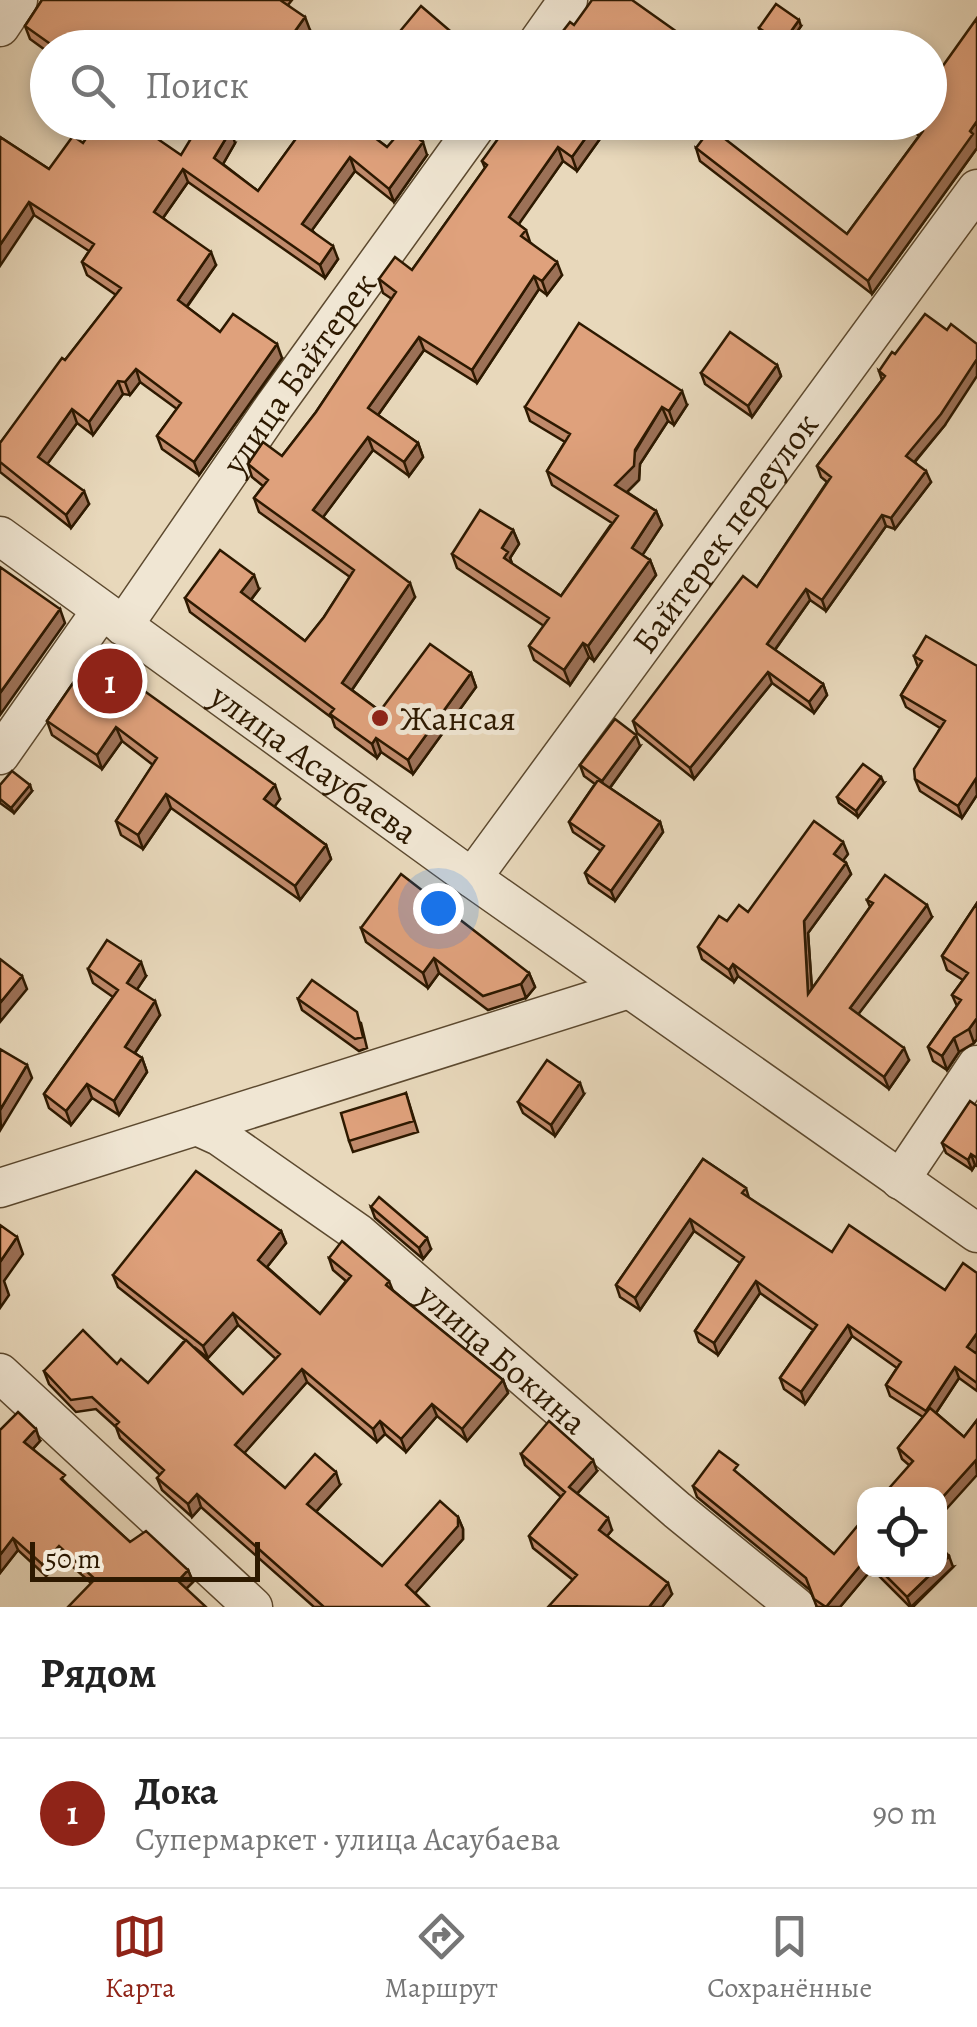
<!DOCTYPE html>
<html lang="ru">
<meta charset="utf-8">
<style>
:root{--surface:#fff;--page:#f6f6f6;--text:#222;--muted:#767676;--line:#e0e0e0;--accent:#8f2418}
body{margin:0;font-family:Alegreya,serif;background:var(--page);color:var(--text)}
.controls{position:absolute;right:30px;bottom:30px;display:grid;overflow:hidden;border-radius:20px;box-shadow:0 5px 15px #0003}
.controls button{width:90px;height:90px;display:grid;place-items:center;padding:0;border:0;border-bottom:2px solid var(--line);background:var(--surface);color:var(--text);font:50px sans-serif}
.scale{position:absolute;left:30px;bottom:25px;width:230px;box-sizing:border-box;padding-left:10px;border:5px solid #2d1900;border-top:0;font-size:28px;line-height:35px;white-space:nowrap;color:#2d1900;-webkit-text-stroke:8px #f0e6d3;paint-order:stroke}
.you{position:absolute;left:438px;top:908px;width:35px;height:35px;margin:-25px;border:8px solid #fff;border-radius:50%;background:#1a73e8;box-shadow:0 0 0 15px #1a73e833}
.badge{display:grid;place-items:center;width:65px;height:65px;border-radius:50%;background:var(--accent);color:#fff;font-size:32px;font-weight:700}
.pin{position:absolute;translate:-50% -50%;border:5px solid #fff;box-shadow:0 2px 10px #0006}
.list{margin:0;padding:0;list-style:none}
h2{display:flex;justify-content:space-between;align-items:center;height:130px;margin:0;padding:0 40px;font-size:42px}
h2 small{font-size:32px;font-weight:400;color:var(--muted)}
.list li{display:grid;grid-template-columns:65px 1fr auto;gap:30px;align-items:center;box-sizing:border-box;height:150px;padding:0 40px;border-top:2px solid var(--line)}
.list b{display:block;font-size:38px;white-space:nowrap}
.list p{margin:0;font-size:32px;white-space:nowrap;color:var(--muted)}
.list em{font-size:32px;font-style:normal;color:var(--muted)}
.icon{flex:none;width:55px;height:55px;fill:none;stroke:currentColor;stroke-width:2;stroke-linecap:round;stroke-linejoin:round}
.map{position:relative;flex:none;width:977px;height:1607px;overflow:hidden}
.search{position:absolute;background:var(--surface);box-shadow:0 5px 15px #0003;left:30px;right:30px;top:30px;height:110px;display:flex;align-items:center;gap:25px;box-sizing:border-box;padding:0 35px;border-radius:55px;color:var(--muted);font-size:38px}
.sheet{height:280px;background:var(--surface)}
nav{display:flex;justify-content:space-around;align-items:center;box-sizing:border-box;height:140px;border-top:2px solid var(--line);background:var(--surface);font-size:28px;color:var(--muted)}
nav a{display:grid;justify-items:center;gap:5px}
nav .on{color:var(--accent)}
.map>svg:first-child{display:block}
.lines{fill:none;stroke-linecap:round;stroke-linejoin:round}
.minor-casing{stroke:#5c492f;stroke-width:41}
.minor{stroke:#f0e6d3;stroke-width:38}
.wall{fill:#c08a6b;stroke:#2d1900;stroke-width:2.5;fill-rule:evenodd}
.shaded-wall{fill:#9c7157;stroke:#2d1900;stroke-width:2.5}
.building{fill:#dfa17c;stroke:#2d1900;stroke-width:2.5}
.poi-dot{fill:#8f2418;stroke:#f0e6d3;stroke-width:4}
.labels{text-anchor:middle;stroke-width:10;stroke-linejoin:round;paint-order:stroke}
.street-label{font-size:35px;fill:#2d1900;stroke:#f0e6d3}
.poi-label{font-size:35px;fill:#2d1900;stroke:#f0e6d3;text-anchor:start}
</style>
<div class="map">
<svg width="977" height="1607" viewBox="0 0 977 1607">
<rect width="100%" height="100%" fill="#e8d8bb"/>
<filter id="stains"><feTurbulence type="fractalNoise" baseFrequency=".002" numOctaves="4"/><feColorMatrix values="0 0 0 0 .2 0 0 0 0 .09 0 0 0 0 .02 0 0 0 .5 -.17"/></filter>
<radialGradient id="worn" r=".72"><stop offset=".6" stop-color="#630" stop-opacity="0"/><stop offset="1" stop-color="#630" stop-opacity=".3"/></radialGradient>
<g class="lines">
<defs>
<g id="minor">
<path d="M0 27 18 0"/>
<path d="M534 48 568 0"/>
<path id="s1" d="M0 536 472 878 977 1233"/>
<path id="s2" d="M123 626 275 405 479 122"/>
<path d="M0 755 101 611"/>
<path id="s3" d="M472 878 977 189"/>
<path id="s4" d="M197 1126 219 1136 358 1233 677 1510 796 1607"/>
<path d="M900 1180 977 1065"/>
<path d="M0 1188 629 989"/>
<path d="M0 1373 253 1607"/>
</g>
</defs>
<use href="#minor" class="minor-casing"/>
<use href="#minor" class="minor"/>
</g>
<path class="wall" d="M42 0H292L288 5 310 30 297 48H48V52L30 39 25 26Z
M801 26 786 48H781L761 34 759 28Z
M396 36 470 48 400 47Z
M305 122H356V124L387 147 427 155 394 202 355 171 312 230 338 259 325 278 188 182 163 218 216 265 187 307 220 332 282 358 199 475 162 449 157 436 177 409 140 382 130 395 123 394 93 435 77 423 47 464 89 504 71 528 0 472V443L116 295 87 275 82 262 89 251 34 215 0 137 49 169 83 143 181 155 235 143 223 164 258 191 307 124Z
M612 122 577 171 563 161 518 224 526 230 530 242 562 275 547 295 539 289 477 383 424 350 378 415 418 443 423 457 409 476 373 450 323 517 415 597 352 690 380 711 471 673 476 687 413 774 381 752 377 758 335 727 332 718 190 612 185 598 259 589 251 600 305 641 324 617 350 577 259 512 254 498 263 486 252 477 248 464 282 456 316 412 392 299 383 293 379 279 412 270 485 168 482 161 515 125Z
M908 122H930L976 141 977 148 872 294 700 161 696 148 847 234 919 136 911 128Z
M777 365 781 376 752 417 705 384 701 373Z
M879 371 945 425 915 462 931 482 895 529 886 526 826 611 810 600 775 650 823 684 827 695 814 713 772 683 694 779 637 733 633 721 757 587 827 482 821 477 817 466 882 380Z
M687 405 674 425 668 421 640 464 639 480 627 492 656 511 662 525 642 555 650 560 656 575 594 661 589 657 570 685 534 660 529 646 544 626 457 568 452 554 513 530 519 544 510 558 512 564 561 596 612 523 552 485 547 471 565 442 530 421 525 407Z
M93 654 280 799 274 806 326 845 331 859 300 900 171 808 143 849 121 835 116 821 153 765 122 741 102 769 52 735 47 721Z
M914 656 977 666V795L962 818 920 791 915 779 940 728 906 707 901 695 918 667Z
M640 746 610 788 660 822 663 832 615 901 589 883 585 873 601 851 573 832 569 822 595 784 584 776 580 765Z
M884 783 858 817 839 803 837 797Z
M0 785 32 791 14 813 0 803Z
M848 854 843 860 846 863 851 874 808 933 812 989 870 907 867 900 932 917 858 1014 909 1060 889 1089 738 976 734 982 702 959 698 947 727 921 748 912Z
M977 903V1039L974 1043 959 1052 947 1070 933 1061 928 1047 957 1006 952 995 963 980 947 970 942 956Z
M361 928 529 973 535 987 526 998 488 1010 439 973 428 988 366 942Z
M88 969 146 976 137 989 160 1015 135 1053 142 1058 147 1072 119 1115 92 1098 71 1125 49 1108 44 1094 113 997 93 983Z
M298 999 361 1023 367 1048 359 1051 302 1010Z
M406 1093 418 1132 353 1152 349 1141Z
M584 1094 555 1136 523 1113 518 1102Z
M977 1106V1166L975 1165 972 1170 946 1153 942 1143Z
M703 1159 746 1188 749 1198 977 1354V1391L959 1378 936 1413 964 1437 977 1420V1475L909 1465 902 1459 898 1448 923 1417 890 1396 886 1385 897 1368 852 1336 805 1404 784 1389 780 1378 813 1330 760 1293 718 1355 699 1342 695 1331 740 1263 694 1231 640 1310 620 1297 616 1285Z
M371 1207 431 1249 423 1259 375 1218Z
M281 1231 286 1243 267 1267 320 1314 346 1281 333 1270 329 1258 389 1281 393 1291 503 1380 508 1393 467 1441 437 1416 406 1452 385 1434 377 1442 307 1382 244 1453 285 1488 340 1485 316 1512 382 1566 458 1517 463 1529V1539L415 1593 429 1607H314L201 1507 192 1517 162 1490 157 1478 160 1475 120 1438 116 1427 96 1409 76 1412 49 1384 44 1371 117 1364 148 1383 185 1340 118 1287 113 1275ZM238 1325 276 1359 243 1394 194 1347 208 1358Z
M0 1430 40 1441 33 1449 69 1486 130 1542 188 1570 193 1582 186 1589 91 1583 63 1558 46 1576 18 1550 0 1573Z
M521 1454 597 1471 577 1494 612 1530 607 1536 672 1594 662 1607H550L573 1580 533 1548 529 1536 561 1497 525 1465Z
M742 1477 834 1554 864 1570H871L840 1607H817L810 1590 697 1497 693 1486Z
M953 1567 913 1607H910L873 1570H940Z"/>
<path class="shaded-wall" d="M305 17 310 30 297 48H283Z
M799 20 801 26 786 48H784L782 44Z
M977 121V148L872 294 868 281Z
M597 122H612L577 171 572 157Z
M231 130 235 143 219 171 214 158Z
M423 142 427 155 394 202 389 189Z
M558 147 563 161 514 231 509 217Z
M350 157 355 171 307 237 302 224Z
M183 169 188 182 158 225 154 212Z
M29 202 34 215 0 266V245Z
M333 246 338 259 325 278 320 265Z
M211 252 216 265 182 313 178 300Z
M557 262 562 275 547 295 542 281Z
M534 276 539 289 477 383 472 370Z
M419 337 424 350 373 422 368 408Z
M277 344 282 358 199 475 194 462Z
M977 359V376L945 425 910 467 906 456Z
M777 365 781 376 752 417 748 406Z
M136 369 140 382 130 395 125 382Z
M118 381 123 394 93 435 89 422Z
M682 391 687 405 674 425 669 411Z
M662 407 668 421 640 464 639 480 620 499 615 485Z
M72 409 77 423 43 470 38 457Z
M368 437 373 450 318 524 313 510Z
M418 443 423 457 409 476 404 462Z
M926 471 931 482 895 529 891 518Z
M84 491 89 504 71 528 66 515Z
M656 511 662 525 638 562 632 548Z
M882 515 886 526 826 611 822 600Z
M513 530 519 544 510 558 513 566 509 572 502 548Z
M650 560 656 575 594 661 588 646Z
M254 575 259 589 246 606 241 592Z
M410 583 415 597 347 697 342 683Z
M806 589 810 600 771 655 767 644Z
M60 609 65 623 0 715V693Z
M583 643 589 657 570 685 564 670Z
M768 672 772 683 694 779 690 768Z
M471 673 476 687 413 774 408 760Z
M823 684 827 695 814 713 809 702Z
M116 727 122 741 102 769 97 755Z
M636 735 640 746 606 793 602 781Z
M376 738 381 752 377 758 372 744Z
M881 777 884 783 858 817 856 811Z
M976 777 977 795 962 818 958 806Z
M30 785 32 791 14 813 11 808Z
M275 785 280 799 270 813 264 799Z
M166 794 171 808 143 849 138 835Z
M660 822 663 832 615 901 611 891Z
M843 842 848 854 839 866 834 854Z
M326 845 331 859 300 900 295 886Z
M846 863 851 874 808 933 813 1006 808 994 804 921Z
M927 905 932 917 854 1020 850 1008Z
M434 958 439 973 428 988 423 973Z
M141 962 146 976 132 997 127 983Z
M733 964 738 976 734 982 729 970Z
M529 973 535 987 526 998 521 984Z
M22 976 27 989 0 1022V1003Z
M155 1001 160 1015 130 1060 125 1047Z
M977 1018V1039L974 1043 969 1029Z
M954 1038 959 1052 947 1070 942 1056Z
M904 1048 909 1060 889 1089 884 1077Z
M142 1058 147 1072 119 1115 114 1101Z
M27 1065 32 1078 1 1129 0 1110Z
M580 1083 584 1094 555 1136 551 1125Z
M87 1084 92 1098 71 1125 66 1111Z
M971 1154 975 1165 972 1170 968 1160Z
M690 1219 694 1231 640 1310 635 1298Z
M281 1231 286 1243 263 1272 258 1260Z
M17 1237 23 1254 4 1281 9 1295 0 1308V1262Z
M427 1238 431 1249 423 1259 419 1248Z
M756 1281 760 1293 718 1355 714 1343Z
M233 1313 238 1325 208 1358 203 1346Z
M848 1325 852 1336 805 1404 801 1392Z
M977 1333V1351L972 1359 967 1347Z
M955 1367 959 1378 930 1422 926 1411Z
M302 1369 307 1382 240 1458 235 1445Z
M503 1380 508 1393 467 1441 462 1429Z
M432 1404 437 1416 406 1452 401 1439Z
M380 1421 385 1434 377 1442 373 1429Z
M36 1429 40 1441 28 1454 24 1442Z
M593 1460 597 1471 573 1498 569 1487Z
M976 1460 977 1475 940 1516V1500Z
M336 1472 340 1485 311 1517 307 1504Z
M197 1494 201 1507 192 1517 188 1504Z
M458 1517 463 1529V1539L411 1598 406 1585Z
M608 1518 612 1530 603 1541 599 1530Z
M13 1538 18 1550 0 1573V1555Z
M59 1546 63 1558 46 1576 42 1564Z
M949 1556 953 1567 911 1607 907 1597 935 1570H940V1565Z
M864 1561V1570H871L840 1607H826Z
M188 1570 193 1582 182 1593 178 1581Z
M668 1583 672 1594 662 1607H649Z"/>
<path class="building" d="M42 0H280L305 17 283 48H274L267 42 263 48H56L25 26Z
M592 0H632L694 44 691 48H557L553 44 570 22 574 25Z
M776 4 799 20 782 44 759 28Z
M421 6 470 48H410L396 36Z
M977 18V121L970 131 973 134 868 281 696 148 711 128 847 234 923 131 913 122H930V84Z
M97 122H133L181 155 201 122H217L231 130 214 158 258 191 308 122H354L387 147 400 132H410L423 142 389 189 350 157 302 224 333 246 320 265 183 169 154 212 211 252 178 300 220 332 233 314 277 344 194 462 157 436 181 403 136 369 125 382 118 381 89 422 72 409 38 457 84 491 66 515 0 462V443L62 358 65 360 121 288 82 262 94 244 29 202 0 245V137L49 169 73 136 83 143Z
M510 122 515 125 517 122H597L572 157 558 147 509 217 526 230 521 236 557 262 542 281 534 276 472 370 419 337 368 408 418 443 404 462 368 437 313 510 410 583 342 683 380 711 430 644 471 673 408 760 376 738 372 744 330 714 334 709 185 598 220 550 254 575 241 592 305 641 324 617 354 570 254 498 268 480 248 464 263 442 282 456 316 412 396 292 379 279 395 257 412 270 487 165 482 161Z
M925 314 947 330 951 324 977 344V359L941 414 906 456 926 471 891 518 882 515 822 600 806 589 767 644 823 684 809 702 768 672 690 768 633 721 743 576 757 587 831 477 817 466 885 376 879 371 892 352 895 354Z
M579 323 682 391 669 411 662 407 635 450 634 466 615 485 656 511 632 548 650 560 588 646 583 643 564 670 529 646 549 618 452 554 480 510 513 530 502 548 508 552 504 558 561 596 618 516 547 471 570 434 525 407Z
M730 332 777 365 748 406 701 373Z
M0 567 60 609 0 693Z
M926 636 977 666V777L958 806 915 779 914 769 945 721 901 695 922 661 914 656Z
M93 654 275 785 264 799 326 845 295 886 166 794 138 835 116 821 157 758 116 727 97 755 47 721Z
M615 719 636 735 602 781 580 765Z
M863 764 881 777 856 811 837 797Z
M12 771 30 785 11 808 0 799V785Z
M598 780 660 822 611 891 585 873 604 846 569 822Z
M814 821 843 842 834 854 846 863 804 921 808 994 873 903 867 900 885 875 927 905 850 1008 904 1048 884 1077 733 964 729 970 698 947 719 916 727 921 739 905 748 912Z
M401 874 529 973 521 984 483 996 434 958 423 973 361 928Z
M977 903V1018L969 1029 954 1038 942 1056 928 1047 961 1000 952 995 968 973 942 956Z
M107 940 141 962 127 983 155 1001 125 1047 142 1058 114 1101 87 1084 66 1111 44 1094 118 990 88 969Z
M0 959 22 976 0 1003Z
M312 980 357 1012 363 1037 355 1039 298 999Z
M0 1049 27 1065 0 1110Z
M547 1060 580 1083 551 1125 518 1102Z
M406 1093 414 1121 349 1141 341 1113Z
M970 1101 977 1106V1158L971 1154 968 1160 942 1143Z
M703 1159 746 1188 742 1193 832 1252 849 1225 945 1290 963 1263 977 1273V1333L967 1347 977 1354V1383L955 1367 926 1411 886 1385 901 1362 848 1325 801 1392 780 1378 817 1325 756 1281 714 1343 695 1331 744 1257 690 1219 635 1298 616 1285Z
M196 1171 281 1231 258 1260 320 1314 351 1276 329 1258 342 1241 389 1281 386 1285 503 1380 462 1429 432 1404 401 1439 380 1421 373 1429 302 1369 235 1445 285 1488 315 1454 336 1472 307 1504 382 1566 440 1501 458 1517V1526L406 1585 429 1607H324L197 1494 188 1504 157 1478 164 1470 115 1426 119 1422 92 1397 71 1400 44 1371 83 1330 117 1364 121 1359 148 1383 186 1340 243 1394 280 1354 233 1313 203 1346 113 1275Z
M379 1197 427 1238 419 1248 371 1207Z
M0 1225 17 1237 0 1262Z
M930 1408 964 1437 977 1420V1461L976 1460 940 1500V1494H884L913 1461 898 1448Z
M18 1412 36 1429 24 1442 65 1475 61 1479 130 1542 146 1531 188 1570 178 1581 206 1607H68L95 1579 59 1546 42 1564 13 1538 0 1555V1430Z
M549 1421 593 1460 569 1487 608 1518 599 1530 668 1583 649 1607 549 1606 577 1575 529 1536 565 1492 521 1454Z
M719 1451 738 1465 734 1470 834 1554 864 1518V1561L826 1607 814 1599 806 1578 693 1486Z
M940 1546 949 1556 940 1565Z
M880 1570H935L907 1597Z"/>
<circle class="poi-dot" cx="380" cy="718" r="10"/>
<g class="labels">
<g class="street-label">
<text dy="12" stroke="none"><textPath href="#s2" startOffset="308">улица Байтерек</textPath></text>
<text dy="12" stroke="none"><textPath href="#s3" startOffset="428">Байтерек переулок</textPath></text>
<text dy="12" stroke="none"><textPath href="#s1" startOffset="388">улица Асаубаева</textPath></text>
<text dy="12" stroke="none"><textPath href="#s4" startOffset="385">улица Бокина</textPath></text>
</g>
<g class="poi-label">
<text x="400" y="730">Жансая</text>
</g>
</g>
<rect width="100%" height="100%" filter="url(#stains)"/>
<rect width="100%" height="100%" fill="url(#worn)"/>
</svg>
<div class="controls">
<button><svg class="icon" aria-label="locate" viewBox="0 0 24 24"><circle cx="12" cy="12" r="6"/><path d="M12 2v4M12 18v4M2 12h4M18 12h4"/></svg></button>
</div>
<div class="scale">50 m</div>
<div class="you"></div>
<div class="pin badge" style="left:110px;top:681px">1</div>
<div class="search"><svg class="icon" aria-label="search" viewBox="0 0 24 24"><circle cx="10" cy="10" r="6"/><path d="M15 15l6 6"/></svg>Поиск</div>
</div>
<section class="sheet">
<h2>Рядом<small></small></h2>
<ul class="list">
<li><span class="badge">1</span><div><b>Дока</b><p>Супермаркет · улица Асаубаева</p></div><em>90 m</em></li>
</ul>
</section>
<nav>
<a class="on"><svg class="icon" aria-label="map" viewBox="0 0 24 24"><path d="M3 6l6-2 6 2 6-2v14l-6 2-6-2-6 2zM9 4v14M15 6v14"/></svg>Карта</a>
<a><svg class="icon" aria-label="directions" viewBox="0 0 24 24"><path d="M12 3l9 9-9 9-9-9zM9 14v-3h6M13 9l2 2-2 2"/></svg>Маршрут</a>
<a><svg class="icon" aria-label="saved" viewBox="0 0 24 24"><path d="M7 4h10v16l-5-4-5 4z"/></svg>Сохранённые</a>
</nav>
